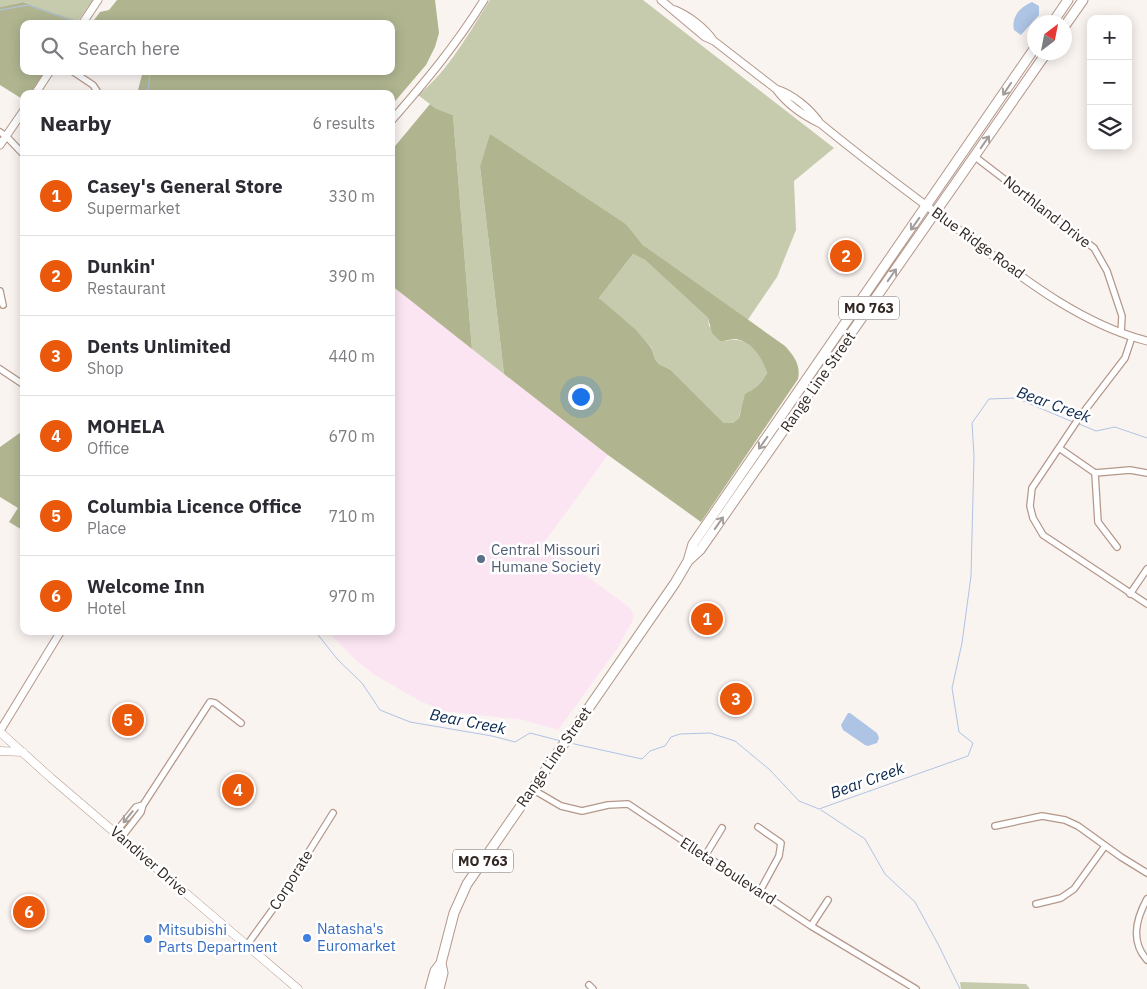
<!DOCTYPE html>
<meta charset="utf-8">
<style>
:root{--surface:#fff;--page:#f2f2f3;--text:#2b2b33;--muted:#7c7c81;--line:#e1e1e2;--accent:#ea580c}
body{margin:0;font-family:"IBM Plex Sans",sans-serif;background:var(--page);color:var(--text)}
.controls{position:absolute;right:15px;top:15px;display:grid;overflow:hidden;border-radius:10px;box-shadow:0 2px 12px #0003}
.controls button{width:45px;height:45px;display:grid;place-items:center;padding:0;border:0;border-bottom:1px solid var(--line);background:var(--surface);color:var(--text);font:25px sans-serif}
.compass{position:absolute;left:1027px;top:15px;width:45px;height:45px;border-radius:50%;background:var(--surface);box-shadow:0 2px 12px #0003;rotate:32deg}
.you{position:absolute;left:580px;top:396px;width:18px;height:18px;margin:-12px;border:4px solid #fff;border-radius:50%;background:#1a73e8;box-shadow:0 0 0 8px #1a73e833}
.badge{display:grid;place-items:center;width:32px;height:32px;border-radius:50%;background:var(--accent);color:#fff;font-size:16px;font-weight:700}
.pin{position:absolute;translate:-50% -50%;border:2px solid #fff;box-shadow:0 1px 5px #0006}
.list{margin:0;padding:0;list-style:none}
h2{display:flex;justify-content:space-between;align-items:center;height:65px;margin:0;padding:0 20px;font-size:21px}
h2 small{font-size:16px;font-weight:400;color:var(--muted)}
.list li{display:grid;grid-template-columns:32px 1fr auto;gap:15px;align-items:center;box-sizing:border-box;height:80px;padding:0 20px;border-top:1px solid var(--line)}
.list b{display:block;font-size:19px;white-space:nowrap}
.list p{margin:0;font-size:16px;white-space:nowrap;color:var(--muted)}
.list em{font-size:16px;font-style:normal;color:var(--muted)}
.icon{flex:none;width:28px;height:28px;fill:none;stroke:currentColor;stroke-width:2;stroke-linecap:round;stroke-linejoin:round}
.map{position:relative;flex:none;width:1147px;height:989px;overflow:hidden}
.search{position:absolute;background:var(--surface);box-shadow:0 2px 12px #0003;left:20px;top:20px;width:375px;height:55px;display:flex;align-items:center;gap:12px;box-sizing:border-box;padding:0 18px;border-radius:10px;color:var(--muted);font-size:19px}
.panel{position:absolute;background:var(--surface);box-shadow:0 2px 12px #0003;left:20px;top:90px;width:375px;height:545px;border-radius:10px}
.map>svg:first-child{display:block}
.industrial{fill:#fbe5f2}
.green{fill:#c7cbae}
.forest{fill:#b0b590;fill-rule:evenodd}
.water{fill:#aec4e4}
.lines{fill:none;stroke-linecap:round;stroke-linejoin:round}
.stream{stroke:#aec4e4;stroke-width:1}
.minor-casing{stroke:#b3988a;stroke-width:8}
.tertiary-casing{stroke:#b3988a;stroke-width:9}
.secondary-casing{stroke:#b3988a;stroke-width:9}
.primary-casing{stroke:#b3988a;stroke-width:11}
.minor{stroke:#fff;stroke-width:5.5}
.tertiary{stroke:#fff;stroke-width:7}
.secondary{stroke:#fff;stroke-width:8}
.primary{stroke:#fff;stroke-width:9}
.oneway{stroke:#a39e9c}
.service-dot{fill:#5c6f8a;stroke:#fff;stroke-width:2}
.shop-dot{fill:#3f7fe0;stroke:#fff;stroke-width:2}
.labels{text-anchor:middle;stroke-width:5;stroke-linejoin:round;paint-order:stroke}
.shield{fill:#fff;stroke:#706864;stroke-width:1}
.shield-label{font-size:14px;font-weight:bold;fill:#322722}
.street-label{font-size:15px;fill:#322722;stroke:#fff}
.service-label{font-size:15px;fill:#4e5e75;stroke:#fff;text-anchor:start}
.shop-label{font-size:15px;fill:#366cbe;stroke:#fff;text-anchor:start}
.water-label{font-size:16px;font-style:italic;fill:#0a2850;stroke:#fff}
</style>
<div class="map">
<svg width="1147" height="989" viewBox="0 0 1147 989">
<rect width="100%" height="100%" fill="#faf4f1"/>
<path class="industrial" d="M391 285 608 455 543 544 629 607 633 614V620L617 649 558 730 524 720 443 711 418 700 375 675 358 662 327 631H391Z"/>
<path class="green" d="M0 0H93L78 21 23 2 0 7Z
M490 0H643L834 148 794 181 796 230 777 277 747 321 643 245 627 225 480 167 504 374 472 349 453 115 435 108 418 95C448 72 470 31 490 0Z
M633 254 645 260 708 318 709 326 726 341C749 335 761 354 767 373 759 388 741 401 739 418L733 423H724L671 370 659 364 655 359 652 348 599 298Z
M960 982 1026 984 1030 989H961Z"/>
<path class="forest" d="M117 0H435L439 33 435 47 426 65 391 106V94H137L143 71H391V24H91L100 12 109 10Z
M23 2 78 21 76 24H24V71H45L30 94H24V100L0 85V7Z
M430 104 435 108 453 115 472 349 391 285V151Z
M490 134 627 225 643 245 785 346C794 356 801 365 798 379L701 522 608 455 504 374 480 167ZM633 254 645 260 708 318 712 333 720 341C726 341 731 339 736 339 753 342 762 358 767 373 761 384 756 389 745 394L739 418 733 423H724L671 370 659 364 655 359 652 349 636 330 599 298Z
M24 430V531L9 522 18 508 0 497V447Z"/>
<path class="water" d="M1032 2 1039 6V15L1021 35 1014 30C1011 17 1020 7 1032 2Z
M848 713H850L877 733 879 738 877 743 868 746 865 745 843 730 841 725Z"/>
<g class="lines">
<path class="stream" d="M0 10 28 5 80 23
M148 94 150 71
M1079 424 1096 431 1115 427 1147 438
M315 631 338 660 362 683 380 710 410 722 492 736 515 742 530 733 561 741
M570 743 642 759 650 751 665 746 671 737 680 734 710 733 735 741 770 770 799 801 819 809 968 756 973 743 959 732 952 688 962 643 971 576 974 456 972 423 989 399 1016 398 1073 422
M821 810 865 839 885 874 915 902 938 944 960 989"/>
<defs>
<path id="minor" d="M72 71 93 85 99 94
M0 132 6 136 24 155
M974 156 1094 248 1107 271 1122 316 1121 333
M0 291 3 305
M1132 337 1125 358 1079 418 1032 488 1030 506 1033 518 1043 535 1147 604
M0 369 24 385
M1059 448 1095 473 1130 470 1147 473
M1095 473 1098 522 1117 547
M1130 594 1147 569
M532 789 561 806 582 811 608 805 628 804 811 926 916 989
M995 826 1042 816 1065 820 1078 826 1121 857 1147 873
M758 827 781 843 779 856 760 891
M115 833 136 807 143 805
M121 838 141 812 143 805 210 702 215 703 241 723
M705 856 722 828
M1147 899C1136 919 1130 941 1147 960
M1036 904 1061 898 1074 889 1105 846
M811 926 828 900
M247 945 273 909 333 813
M589 985 593 989"/>
<path id="tertiary" d="M661 0 705 37 714 41 776 89C787 104 804 116 821 124 866 161 913 196 959 230 1016 273 1077 323 1147 341
M675 10C689 16 705 28 713 40
M82 24 98 0
M776 89C793 94 810 109 820 123
M35 94 50 71
M391 121C426 81 456 45 484 0
M0 145 24 110
M0 731 61 631"/>
<path id="secondary" d="M0 732 51 778 298 989
M0 751 23 752"/>
<path id="primary" d="M1053 22 1068 0
M1064 27 1083 0
M688 561 693 544 1034 49
M430 989 435 971 441 963 454 913 467 884 675 583 688 561 700 550 1047 52
M439 989 443 973 441 963"/>
</defs>
<use href="#minor" class="minor-casing"/>
<use href="#tertiary" class="tertiary-casing"/>
<use href="#secondary" class="secondary-casing"/>
<use href="#primary" class="primary-casing"/>
<use href="#minor" class="minor"/>
<use href="#tertiary" class="tertiary"/>
<use href="#secondary" class="secondary"/>
<use href="#primary" class="primary"/>
</g>
<defs><path id="oneway-shaft" d="M-6 0H5M1.5-3L5.5 0L1.5 3" fill="none" stroke-width="1.6" stroke-linecap="round" stroke-linejoin="round" transform="scale(1.25)"/></defs>
<g class="oneway">
<use href="#oneway-shaft" transform="translate(1007 89) rotate(124)"/>
<use href="#oneway-shaft" transform="translate(985 142) rotate(-55)"/>
<use href="#oneway-shaft" transform="translate(915 224) rotate(125)"/>
<use href="#oneway-shaft" transform="translate(892 275) rotate(-55)"/>
<use href="#oneway-shaft" transform="translate(763 443) rotate(125)"/>
<use href="#oneway-shaft" transform="translate(719 523) rotate(-55)"/>
<use href="#oneway-shaft" transform="translate(128 817) rotate(129)"/>
</g>
<circle class="service-dot" cx="481" cy="559" r="5"/>
<g class="shop-dot">
<circle cx="307" cy="938" r="5"/>
<circle cx="148" cy="939" r="5"/>
</g>
<g class="labels">
<g class="shield">
<rect x="839" y="296.5" width="60" height="23" rx="4"/>
<rect x="453" y="849.5" width="60" height="23" rx="4"/>
</g>
<g class="shield-label">
<text x="869" y="313">MO 763</text>
<text x="483" y="866">MO 763</text>
</g>
<g class="street-label">
<text transform="translate(1047 212) rotate(38)" y="5">Northland Drive</text>
<text transform="translate(978 243) rotate(36)" y="5">Blue Ridge Road</text>
<text transform="translate(818 382) rotate(-55)" y="5">Range Line Street</text>
<text transform="translate(554 757) rotate(-55)" y="5">Range Line Street</text>
<text transform="translate(149 861) rotate(41)" y="5">Vandiver Drive</text>
<text transform="translate(728 871) rotate(33)" y="5">Elleta Boulevard</text>
<text transform="translate(291 880) rotate(-58)" y="5">Corporate</text>
</g>
<g class="service-label">
<text x="491" y="555">Central Missouri<tspan x="491" dy="17">Humane Society</tspan></text>
</g>
<g class="shop-label">
<text x="317" y="934">Natasha's<tspan x="317" dy="17">Euromarket</tspan></text>
<text x="158" y="935">Mitsubishi<tspan x="158" dy="17">Parts Department</tspan></text>
</g>
<g class="water-label">
<text transform="translate(1054 404) rotate(20)" y="6">Bear Creek</text>
<text transform="translate(468 721) rotate(11)" y="6">Bear Creek</text>
<text transform="translate(867 780) rotate(-20)" y="6">Bear Creek</text>
</g>
</g>
</svg>
<div class="controls">
<button>+</button>
<button>−</button>
<button><svg class="icon" aria-label="layers" viewBox="0 0 24 24"><path d="M12 4l9 5-9 5-9-5zM3 14l9 5 9-5"/></svg></button>
</div>
<svg class="compass" viewBox="-18 -18 36 36"><path d="M0-13l5 13h-10z" fill="#e53935"/><path d="M0 13l5-13h-10z" fill="#7c7c81"/></svg>
<div class="you"></div>
<div class="pin badge" style="left:707px;top:619px">1</div>
<div class="pin badge" style="left:846px;top:256px">2</div>
<div class="pin badge" style="left:736px;top:699px">3</div>
<div class="pin badge" style="left:238px;top:790px">4</div>
<div class="pin badge" style="left:128px;top:720px">5</div>
<div class="pin badge" style="left:29px;top:912px">6</div>
<div class="search"><svg class="icon" aria-label="search" viewBox="0 0 24 24"><circle cx="10" cy="10" r="6"/><path d="M15 15l6 6"/></svg>Search here</div>
<section class="panel">
<h2>Nearby<small>6 results</small></h2>
<ul class="list">
<li><span class="badge">1</span><div><b>Casey's General Store</b><p>Supermarket</p></div><em>330 m</em></li>
<li><span class="badge">2</span><div><b>Dunkin'</b><p>Restaurant</p></div><em>390 m</em></li>
<li><span class="badge">3</span><div><b>Dents Unlimited</b><p>Shop</p></div><em>440 m</em></li>
<li><span class="badge">4</span><div><b>MOHELA</b><p>Office</p></div><em>670 m</em></li>
<li><span class="badge">5</span><div><b>Columbia Licence Office</b><p>Place</p></div><em>710 m</em></li>
<li><span class="badge">6</span><div><b>Welcome Inn</b><p>Hotel</p></div><em>970 m</em></li>
</ul>
</section>
</div>
